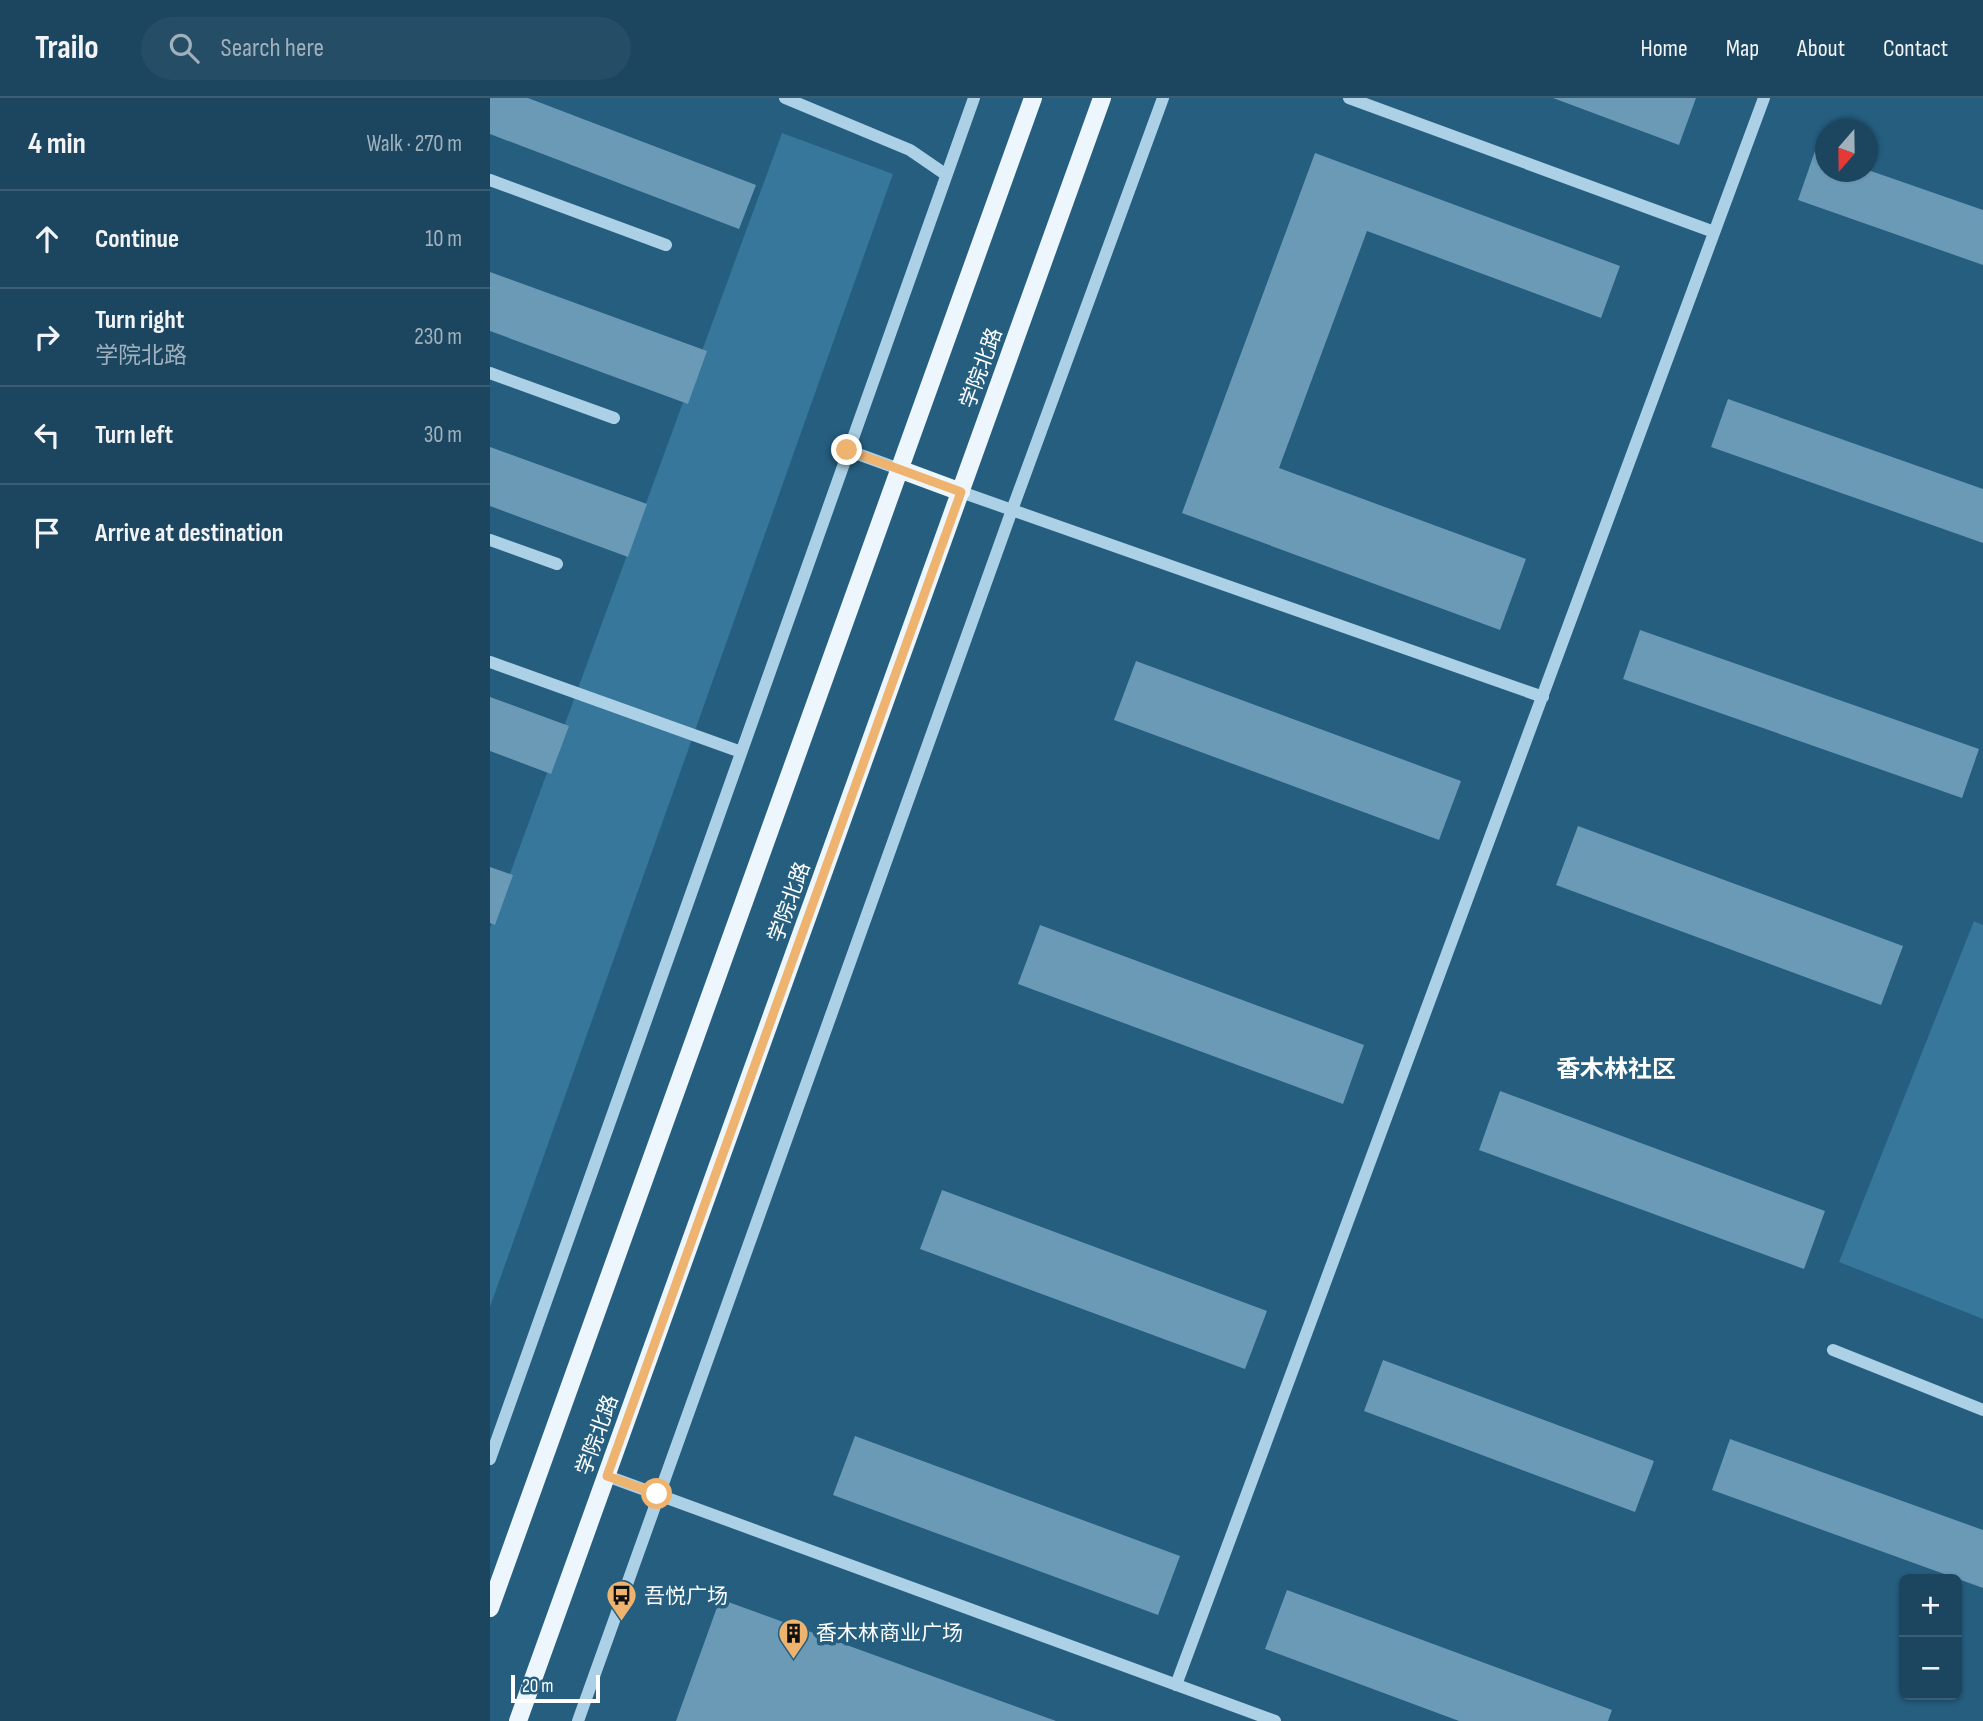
<!DOCTYPE html>
<meta charset="utf-8">
<style>
:root{--surface:#1c465f;--page:#254d65;--text:#f1f3f6;--muted:#a0b1bd;--line:#3a5e74}
body{margin:0;font-family:"Sofia Sans Condensed","Noto Sans SC",sans-serif;background:var(--page);color:var(--text)}
.controls{position:absolute;right:21px;bottom:21px;display:grid;overflow:hidden;border-radius:10px;box-shadow:0 2px 5px #0004}
.controls button{width:63px;height:63px;display:grid;place-items:center;padding:0;border:0;border-bottom:2px solid var(--line);background:var(--surface);color:var(--text);font:35px sans-serif}
.compass{position:absolute;left:1325px;top:21px;width:63px;height:63px;border-radius:50%;background:var(--surface);box-shadow:0 2px 5px #0004;rotate:200deg}
.scale{position:absolute;left:21px;bottom:18px;width:89px;box-sizing:border-box;padding-left:7px;border:4px solid #fff;border-top:0;font-size:19px;line-height:24px;white-space:nowrap;color:#fff;-webkit-text-stroke:5px #255e7f;paint-order:stroke}
.stop{position:absolute;width:21px;height:21px;margin:-16px;border:5px solid #efb370;border-radius:50%;background:#fff}
.stop.end{background:#efb370;border-color:#fff;box-shadow:0 2px 7px #0008}
.list{margin:0;padding:0;list-style:none}
h2{display:flex;justify-content:space-between;align-items:center;height:91px;margin:0;padding:0 28px;font-size:30px}
h2 small{font-size:23px;font-weight:400;color:var(--muted)}
.list li{display:grid;grid-template-columns:46px 1fr auto;gap:21px;align-items:center;box-sizing:border-box;height:98px;padding:0 28px;border-top:2px solid var(--line)}
.list b{display:block;font-size:26px;white-space:nowrap}
.list p{margin:0;font-size:23px;white-space:nowrap;color:var(--muted)}
.list em{font-size:23px;font-style:normal;color:var(--muted)}
.icon{flex:none;width:38px;height:38px;fill:none;stroke:currentColor;stroke-width:2;stroke-linecap:round;stroke-linejoin:round}
.map{position:relative;flex:none;width:1493px;height:1623px;overflow:hidden}
header{display:flex;align-items:center;gap:42px;box-sizing:border-box;height:98px;padding:0 35px;background:var(--surface);border-bottom:2px solid var(--line)}
header strong{font-size:33px}
nav{display:flex;gap:38px;margin-inline-start:auto;font-size:24px}
.search{width:490px;height:63px;background:var(--page);display:flex;align-items:center;gap:18px;box-sizing:border-box;padding:0 24px;border-radius:38px;color:var(--muted);font-size:26px}
main{display:flex}
aside{flex:1;background:var(--surface)}
.map>svg:first-child{display:block}
.green{fill:#36779b}
.building{fill:#6a9ab6}
.lines{fill:none;stroke-linecap:round;stroke-linejoin:round}
.minor{stroke:#acd1e6;stroke-width:12}
.major{stroke:#edf6fd;stroke-width:18}
.route{stroke:#efb370;stroke-width:9}
.labels{text-anchor:middle;stroke-width:7;stroke-linejoin:round;paint-order:stroke}
.street-label{font-size:21px;fill:#fff;stroke:#255e7f}
.poi-label{font-size:21px;fill:#fff;stroke:#255e7f;text-anchor:start}
.quarter-label{font-size:24px;font-weight:bold;fill:#fff;stroke:#255e7f}
</style>
<header>
<strong>Trailo</strong>
<div class="search"><svg class="icon" aria-label="search" viewBox="0 0 24 24"><circle cx="10" cy="10" r="6"/><path d="M15 15l6 6"/></svg>Search here</div>
<nav><a>Home</a><a>Map</a><a>About</a><a>Contact</a></nav>
</header>
<main>
<aside>
<h2>4 min<small>Walk · 270 m</small></h2>
<ul class="list">
<li><svg class="icon" aria-label="ahead" viewBox="0 0 24 24"><path d="M12 20V5M6 11l6-6 6 6"/></svg><div><b>Continue</b></div><em>10 m</em></li>
<li><svg class="icon" aria-label="right" viewBox="0 0 24 24"><path d="M7 20v-9h11M14 6l5 5-5 5"/></svg><div><b>Turn right</b><p>学院北路</p></div><em>230 m</em></li>
<li><svg class="icon" aria-label="left" viewBox="0 0 24 24"><path d="M17 20v-9H6M10 6l-5 5 5 5"/></svg><div><b>Turn left</b></div><em>30 m</em></li>
<li><svg class="icon" aria-label="arrive" viewBox="0 0 24 24"><path d="M6 21V4h12l-3 4 3 4H6"/></svg><div><b>Arrive at destination</b></div></li>
</ul>
</aside>
<div class="map">
<svg width="1493" height="1623" viewBox="0 0 1493 1623">
<rect width="100%" height="100%" fill="#255e7f"/>
<path class="green" d="M292 35 403 76 0 1209V830Z
M1484 823 1493 827V1221L1349 1164Z"/>
<path class="building" d="M0 0H38L266 87 249 131 0 36Z
M1063 0H1206L1189 47Z
M1325 53 1336 57V74H1378V72L1493 112V167L1308 102Z
M825 55 1130 168 1111 220 877 133 789 370 1036 461 1010 532 692 415Z
M0 174 217 253 198 306 0 233Z
M1238 301 1493 391V445L1221 349Z
M0 349 157 406 138 459 0 408Z
M1150 532 1489 651 1472 700 1133 581Z
M646 563 971 683 949 742 624 622Z
M0 599 79 628 61 676 0 653Z
M1088 728 1413 848 1391 907 1066 787Z
M0 769 23 777 5 827 0 825Z
M550 827 874 947 853 1006 528 886Z
M1010 993 1335 1113 1314 1171 989 1052Z
M452 1092 777 1213 755 1271 430 1151Z
M893 1262 1164 1363 1145 1414 874 1313Z
M365 1338 690 1458 668 1517 343 1397Z
M1240 1341 1493 1432V1490L1222 1392Z
M797 1492 1122 1612 1118 1623H969L775 1551Z
M230 1501 566 1623H186Z"/>
<g class="lines">
<path class="minor" d="M295 0 420 52 455 76
M859 0 1224 134
M0 82 176 147
M0 275 124 320
M357 352 409 371
M471 394 1053 599
M0 442 67 466
M0 564 251 654
M1343 1252 1493 1312
M0 1361 484 0
M117 1378 785 1623
M686 1587 1274 0
M88 1623 522 412 673 0"/>
<path class="major" d="M409 371 471 394
M0 1510 543 0
M28 1623 612 0"/>
</g>
<g class="lines">
<path class="route" d="M167 1396 117 1378 471 394 357 352"/>
</g>
<defs>
<symbol id="bus-pin" viewBox="-11 -11 22 30"><path d="M0 17L-7.5 6A9.5 9.5 0 1 1 7.5 6Z" fill="#efb370" stroke="#255e7f"/><path d="M-5-6H5V4H4V6H2V4H-2V6H-4V4H-5ZM-3.5-4V0h7V-4ZM-3.5 1.2v1.5H-2V1.2ZM2 1.2v1.5H3.5V1.2Z" fill="#111"/></symbol>
<symbol id="building-pin" viewBox="-11 -11 22 30"><path d="M0 17L-7.5 6A9.5 9.5 0 1 1 7.5 6Z" fill="#efb370" stroke="#255e7f"/><path d="M-4-6H4V6H1V3H-1V6H-4ZM-2.5-4.3h1.7v1.8h-1.7ZM.8-4.3h1.7v1.8H.8ZM-2.5-1h1.7V.8h-1.7ZM.8-1h1.7V.8H.8Z" fill="#111"/></symbol>
</defs>
<g fill-rule="evenodd">
<use href="#bus-pin" x="114" y="1480" width="35" height="47"/>
<use href="#building-pin" x="286" y="1518" width="35" height="47"/>
</g>
<g class="labels">
<g class="street-label">
<text transform="translate(491 270) rotate(-70)" y="7">学院北路</text>
<text transform="translate(299 804) rotate(-70)" y="7">学院北路</text>
<text transform="translate(107 1337) rotate(-70)" y="7">学院北路</text>
</g>
<g class="poi-label">
<text x="154" y="1505">吾悦广场</text>
<text x="326" y="1542">香木林商业广场</text>
</g>
<g class="quarter-label">
<text x="1126" y="979">香木林社区</text>
</g>
</g>
</svg>
<div class="controls">
<button>+</button>
<button>−</button>
</div>
<svg class="compass" viewBox="-18 -18 36 36"><path d="M0-13l5 13h-10z" fill="#e53935"/><path d="M0 13l5-13h-10z" fill="#a0b1bd"/></svg>
<div class="scale">20 m</div>
<div class="stop" style="left:167px;top:1396px"></div>
<div class="stop end" style="left:357px;top:352px"></div>
</div>
</main>
